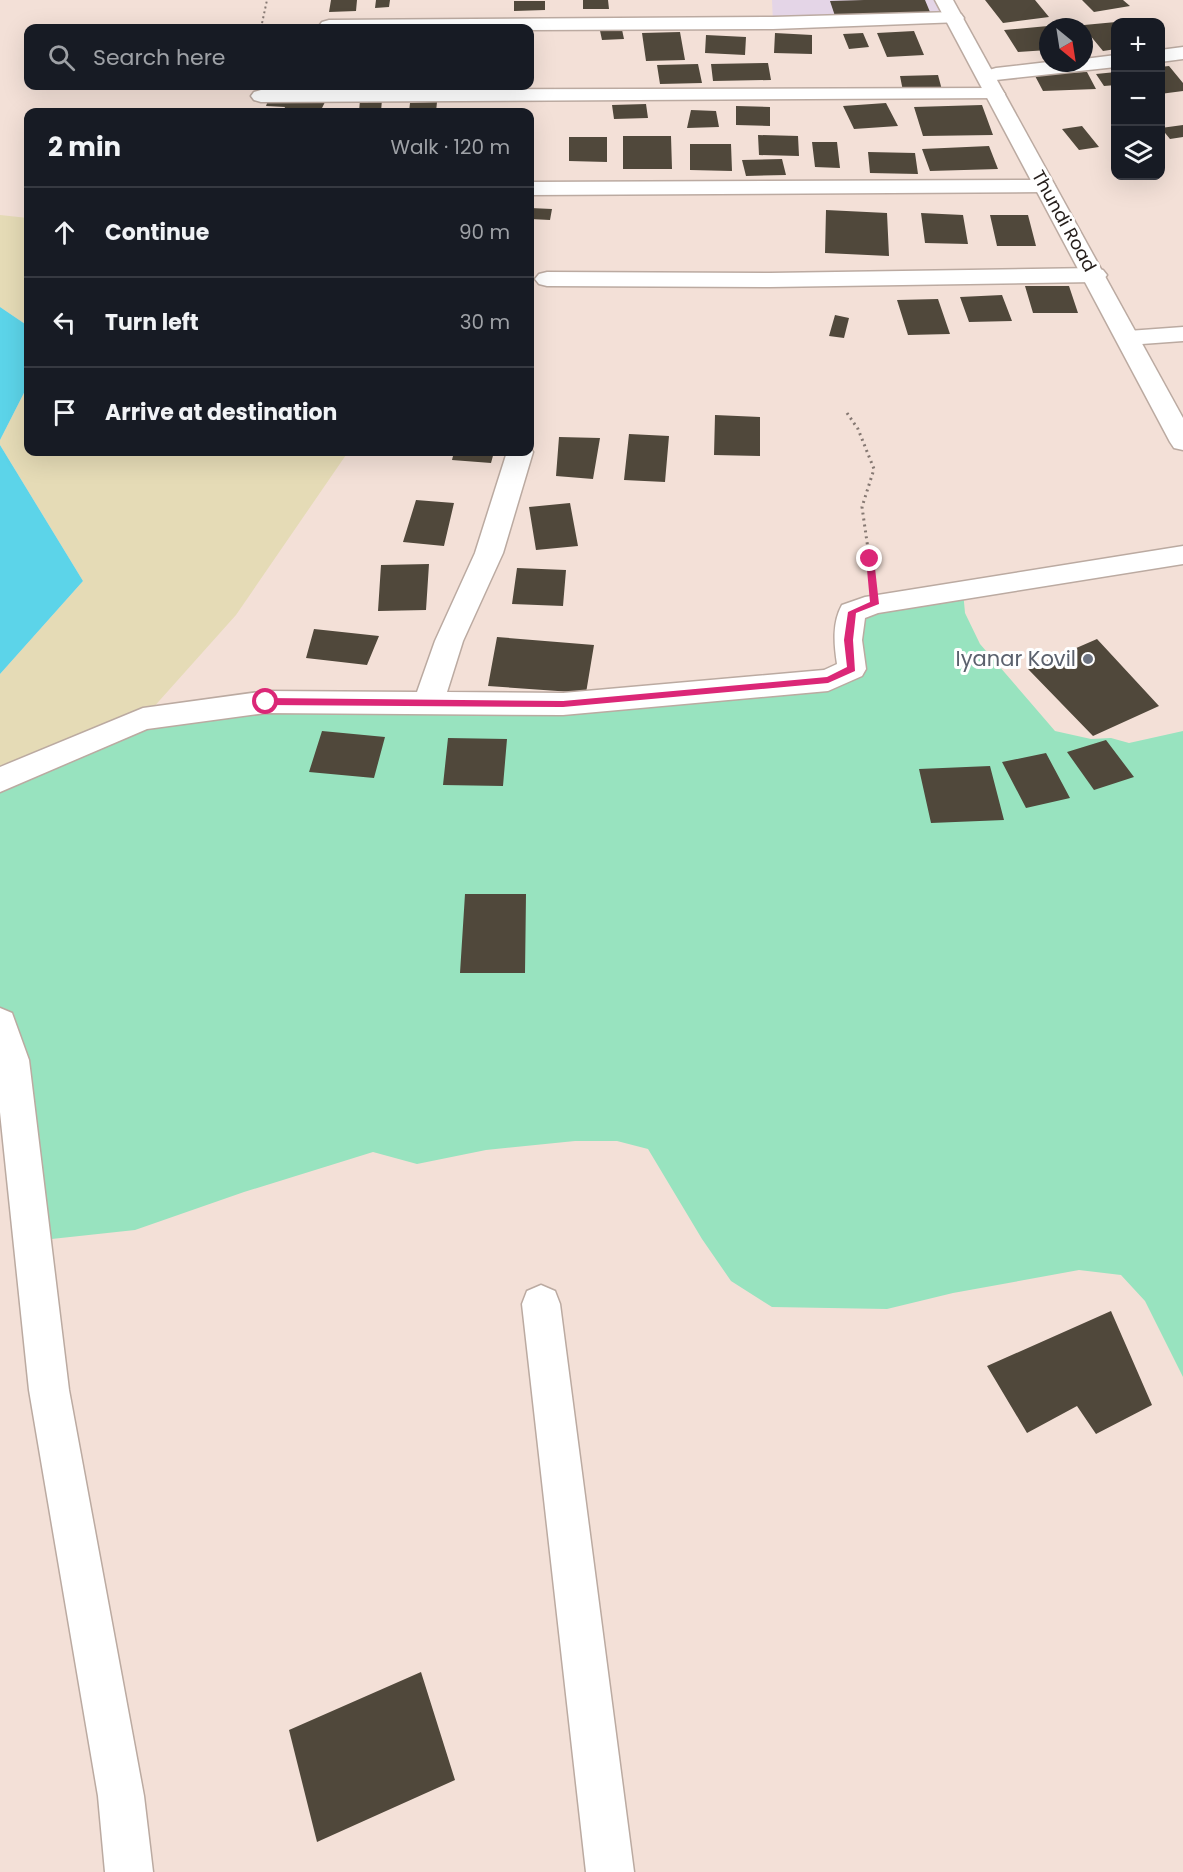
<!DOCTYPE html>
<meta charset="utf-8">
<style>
:root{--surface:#171b24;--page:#242831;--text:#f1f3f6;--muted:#9ea1a6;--line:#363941}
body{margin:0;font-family:Poppins,sans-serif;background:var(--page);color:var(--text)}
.controls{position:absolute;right:18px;top:18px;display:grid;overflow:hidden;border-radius:12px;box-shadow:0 6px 24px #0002}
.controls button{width:54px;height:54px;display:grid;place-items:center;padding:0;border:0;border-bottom:2px solid var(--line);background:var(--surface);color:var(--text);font:30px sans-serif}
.compass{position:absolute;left:1039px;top:18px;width:54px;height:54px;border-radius:50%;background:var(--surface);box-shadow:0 6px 24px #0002;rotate:150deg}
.stop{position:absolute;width:18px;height:18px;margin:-14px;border:4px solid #db2777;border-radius:50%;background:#fff}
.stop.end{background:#db2777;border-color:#fff;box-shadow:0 2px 6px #0008}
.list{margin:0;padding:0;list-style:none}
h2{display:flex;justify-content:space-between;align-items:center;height:78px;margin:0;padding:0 24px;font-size:26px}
h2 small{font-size:20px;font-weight:400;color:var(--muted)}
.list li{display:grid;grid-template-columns:39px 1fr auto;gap:18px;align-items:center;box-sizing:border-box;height:90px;padding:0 24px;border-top:2px solid var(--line)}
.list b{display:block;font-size:22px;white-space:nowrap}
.list em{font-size:20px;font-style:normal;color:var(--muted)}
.icon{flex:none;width:33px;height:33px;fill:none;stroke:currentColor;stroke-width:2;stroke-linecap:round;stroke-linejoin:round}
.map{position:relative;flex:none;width:1183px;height:1872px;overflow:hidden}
.search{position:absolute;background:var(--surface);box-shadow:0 6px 24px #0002;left:24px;top:24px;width:510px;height:66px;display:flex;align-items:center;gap:15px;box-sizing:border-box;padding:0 21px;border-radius:12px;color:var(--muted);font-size:22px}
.panel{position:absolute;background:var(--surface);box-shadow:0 6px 24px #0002;left:24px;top:108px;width:510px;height:348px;border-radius:12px}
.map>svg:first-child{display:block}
.commercial{fill:#e4d5e7}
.green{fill:#98e3bf}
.sand{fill:#e5dbb6}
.water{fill:#5cd4e9}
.building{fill:#50483b}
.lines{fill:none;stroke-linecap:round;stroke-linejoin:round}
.minor-casing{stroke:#bbaaa1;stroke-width:3}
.secondary-casing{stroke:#bbaaa1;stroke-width:3}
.path-far1{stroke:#857872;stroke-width:2;stroke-dasharray:2 3;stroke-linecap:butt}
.path{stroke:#857872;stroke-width:3;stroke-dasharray:2 4;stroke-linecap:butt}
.minor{fill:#fff;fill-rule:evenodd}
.secondary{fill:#fff;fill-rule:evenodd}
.route{fill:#db2777}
.worship-dot{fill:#6b7280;stroke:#fff;stroke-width:2}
.labels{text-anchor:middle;stroke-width:6;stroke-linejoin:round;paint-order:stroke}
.far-street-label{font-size:18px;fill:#251e1b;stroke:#fff}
.worship-label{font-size:21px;fill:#5b616d;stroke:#fff;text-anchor:end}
</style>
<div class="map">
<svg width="1183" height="1872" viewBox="0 0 1183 1872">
<rect width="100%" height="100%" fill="#f3e0d7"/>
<path class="commercial" d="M772 0H944L954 18 773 23Z"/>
<path class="green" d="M963 591 965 613 980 644 1055 731 1091 739 1111 738 1129 743 1183 731V1377L1145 1301 1121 1275 1079 1270 953 1293 887 1309 772 1307 731 1281 702 1239 648 1149 617 1141H575L486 1150 417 1164 373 1152 244 1192 135 1230 33 1241 0 1023V780L143 719 428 704 852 669V612Z"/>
<path class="sand" d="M0 215 28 218V326L0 307Z
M28 385V452H348L236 615 143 719 0 780V674L83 581 0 445V440Z"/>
<path class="water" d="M0 307 28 326V385L0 440Z
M0 445 83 581 0 674Z"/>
<path class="building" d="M331 0H357L356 11 329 12Z
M376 0H390L389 7 375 8Z
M583 0H608L609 9H583Z
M864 0H925L930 12 835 16 830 1Z
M985 0H1035L1049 17 1003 23Z
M1082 0H1123L1130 6 1094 12Z
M514 1H545V10L514 11Z
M1116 22V49L1103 51 1084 28V25Z
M621 25 624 39 602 40 599 26Z
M1048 26V50L1018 52 1004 30Z
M914 31 924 55 887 57 877 33Z
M680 32 685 60 646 61 642 33Z
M775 33 812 35V54L774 53Z
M863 33 869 47 849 49 843 34Z
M706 35 746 37 745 55 705 53Z
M768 63 771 80 713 81 711 64Z
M698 64 702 83 660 84 657 65Z
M1169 66 1183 83V91L1160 94V67Z
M1087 72 1096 89 1043 91 1034 74Z
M1116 72V85L1104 86 1096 74Z
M938 75 942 90 903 91 900 76Z
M269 98 325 102 320 112H283L285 107 266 106Z
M382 99 381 112H359L360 100Z
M437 102 436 112H409L410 103Z
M886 103 898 126 854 129 843 106Z
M646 104 648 118 614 119 612 105Z
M982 105 993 135 923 136 914 107Z
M736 106 770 107V126L736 125Z
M691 110 716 111 719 127 687 128Z
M1183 125V137L1170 139 1161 128Z
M1082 126 1099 147 1079 150 1062 129Z
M758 135 798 136 799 156 759 155Z
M623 136H671L672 169H623Z
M569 137H607V162L569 161Z
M812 142H837L840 168 815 167Z
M690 144H731L732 171 690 170Z
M989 146 998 169 930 171 922 149Z
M868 152 915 153 918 174 870 173Z
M782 159 786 175 746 176 742 160Z
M530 208 552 209 550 220 530 219Z
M826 210 887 213 889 256 825 253Z
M921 213 963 215 968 244 925 243Z
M990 215H1028L1036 246H997Z
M1025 286H1069L1078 313H1033Z
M1002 295 1012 321 969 322 960 297Z
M938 299 950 334 908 335 897 300Z
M835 315 849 318 844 338 829 336Z
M715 415 760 417V456L714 455Z
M629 434 669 436 665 482 624 480Z
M559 437 600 438 593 479 556 476Z
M454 452H494L491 463 452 460Z
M416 500 454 503 444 546 403 542Z
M570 503 578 546 536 550 529 507Z
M429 564 426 610 378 611 381 565Z
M517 568 566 570 563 606 512 604Z
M314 629 379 636 367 665 306 658Z
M497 637 594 645 586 693 488 686Z
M1097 639 1159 706 1093 736 1028 669Z
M322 731 385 737 374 778 309 772Z
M448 738 507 739 503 786 443 785Z
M1106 740 1134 777 1094 790 1067 752Z
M1046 753 1070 798 1026 808 1002 762Z
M990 766 1004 820 931 823 919 769Z
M465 894H526L525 973H460Z
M1111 1311 1152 1405 1096 1434 1077 1406 1027 1433 987 1366Z
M421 1672 455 1780 317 1842 289 1730Z"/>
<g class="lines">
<defs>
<path id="minor" d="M954 12 961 14 964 18 961 22 773 29 530 30V28H321L319 26 322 22 329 20 773 17Z
M1183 47V59L1160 62V50Z
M1116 55V67L996 80 989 78 986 74 989 70 996 68 1048 62 1084 63V59Z
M995 88 1002 90 1005 94 1002 98 261 102 254 100 251 96 254 92 261 90Z
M1044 180 1052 181 1055 186 1052 191 1044 192 530 195V182Z
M1095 268 1103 270 1107 275 1103 280 1095 282 770 287 547 286 539 284 535 279 539 274 547 272 770 273Z
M1183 327V341L1128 345 1120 343 1116 338 1120 333 1128 331Z
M530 447 533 452 503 553 463 641 447 692 563 693 824 670 837 664C834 644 832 623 842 605L865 597 1183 546V564L878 613 865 618 862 640 866 669 862 676 828 691 563 715 266 713 147 729 0 792V767L143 708 266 691 417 692 435 641 475 553 507 452H530Z
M0 1008 12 1013 29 1060 69 1390 144 1796 153 1872H105L98 1796 29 1390 0 1112Z
M541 1285 555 1291 560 1304 634 1872H586L522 1304 527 1291Z"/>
<path id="secondary" d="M935 0H953L1183 418V450L1174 448 1170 442Z"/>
</defs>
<use href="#minor" class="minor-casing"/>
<use href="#secondary" class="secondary-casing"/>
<path class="path-far1" d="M261 28 267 0"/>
<path class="path" d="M847 413 858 429 874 469 862 507 871 570"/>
<use href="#minor" class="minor"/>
<use href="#secondary" class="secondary"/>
</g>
<path class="route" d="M870 556 874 559 879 604 856 613 853 640 855 671 828 683 563 707 266 705 261 702 266 698 563 701 827 677 847 667 844 640 848 612 870 602 866 559Z"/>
<circle class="worship-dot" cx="1088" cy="659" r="6"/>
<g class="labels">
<g class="far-street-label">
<text transform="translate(1064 221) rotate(61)" y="6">Thundi Road</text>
</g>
<g class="worship-label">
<text x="1076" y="666">Iyanar Kovil</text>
</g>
</g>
</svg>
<div class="controls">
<button>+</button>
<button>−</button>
<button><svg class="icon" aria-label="layers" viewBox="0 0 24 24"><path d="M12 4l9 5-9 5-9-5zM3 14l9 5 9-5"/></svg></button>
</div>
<svg class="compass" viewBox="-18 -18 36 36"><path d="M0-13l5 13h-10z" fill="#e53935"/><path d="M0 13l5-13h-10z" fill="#9ea1a6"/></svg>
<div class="stop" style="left:266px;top:702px"></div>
<div class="stop end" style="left:870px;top:559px"></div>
<div class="search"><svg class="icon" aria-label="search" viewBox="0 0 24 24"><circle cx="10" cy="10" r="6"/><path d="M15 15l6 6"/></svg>Search here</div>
<section class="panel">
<h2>2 min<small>Walk · 120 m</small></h2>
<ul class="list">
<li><svg class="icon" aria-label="ahead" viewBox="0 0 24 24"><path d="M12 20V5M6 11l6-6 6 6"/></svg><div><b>Continue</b></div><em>90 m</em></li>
<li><svg class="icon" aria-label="left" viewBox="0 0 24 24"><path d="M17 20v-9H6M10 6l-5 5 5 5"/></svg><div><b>Turn left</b></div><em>30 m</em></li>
<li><svg class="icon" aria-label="arrive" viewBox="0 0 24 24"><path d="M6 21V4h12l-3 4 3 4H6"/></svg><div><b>Arrive at destination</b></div></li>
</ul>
</section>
</div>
